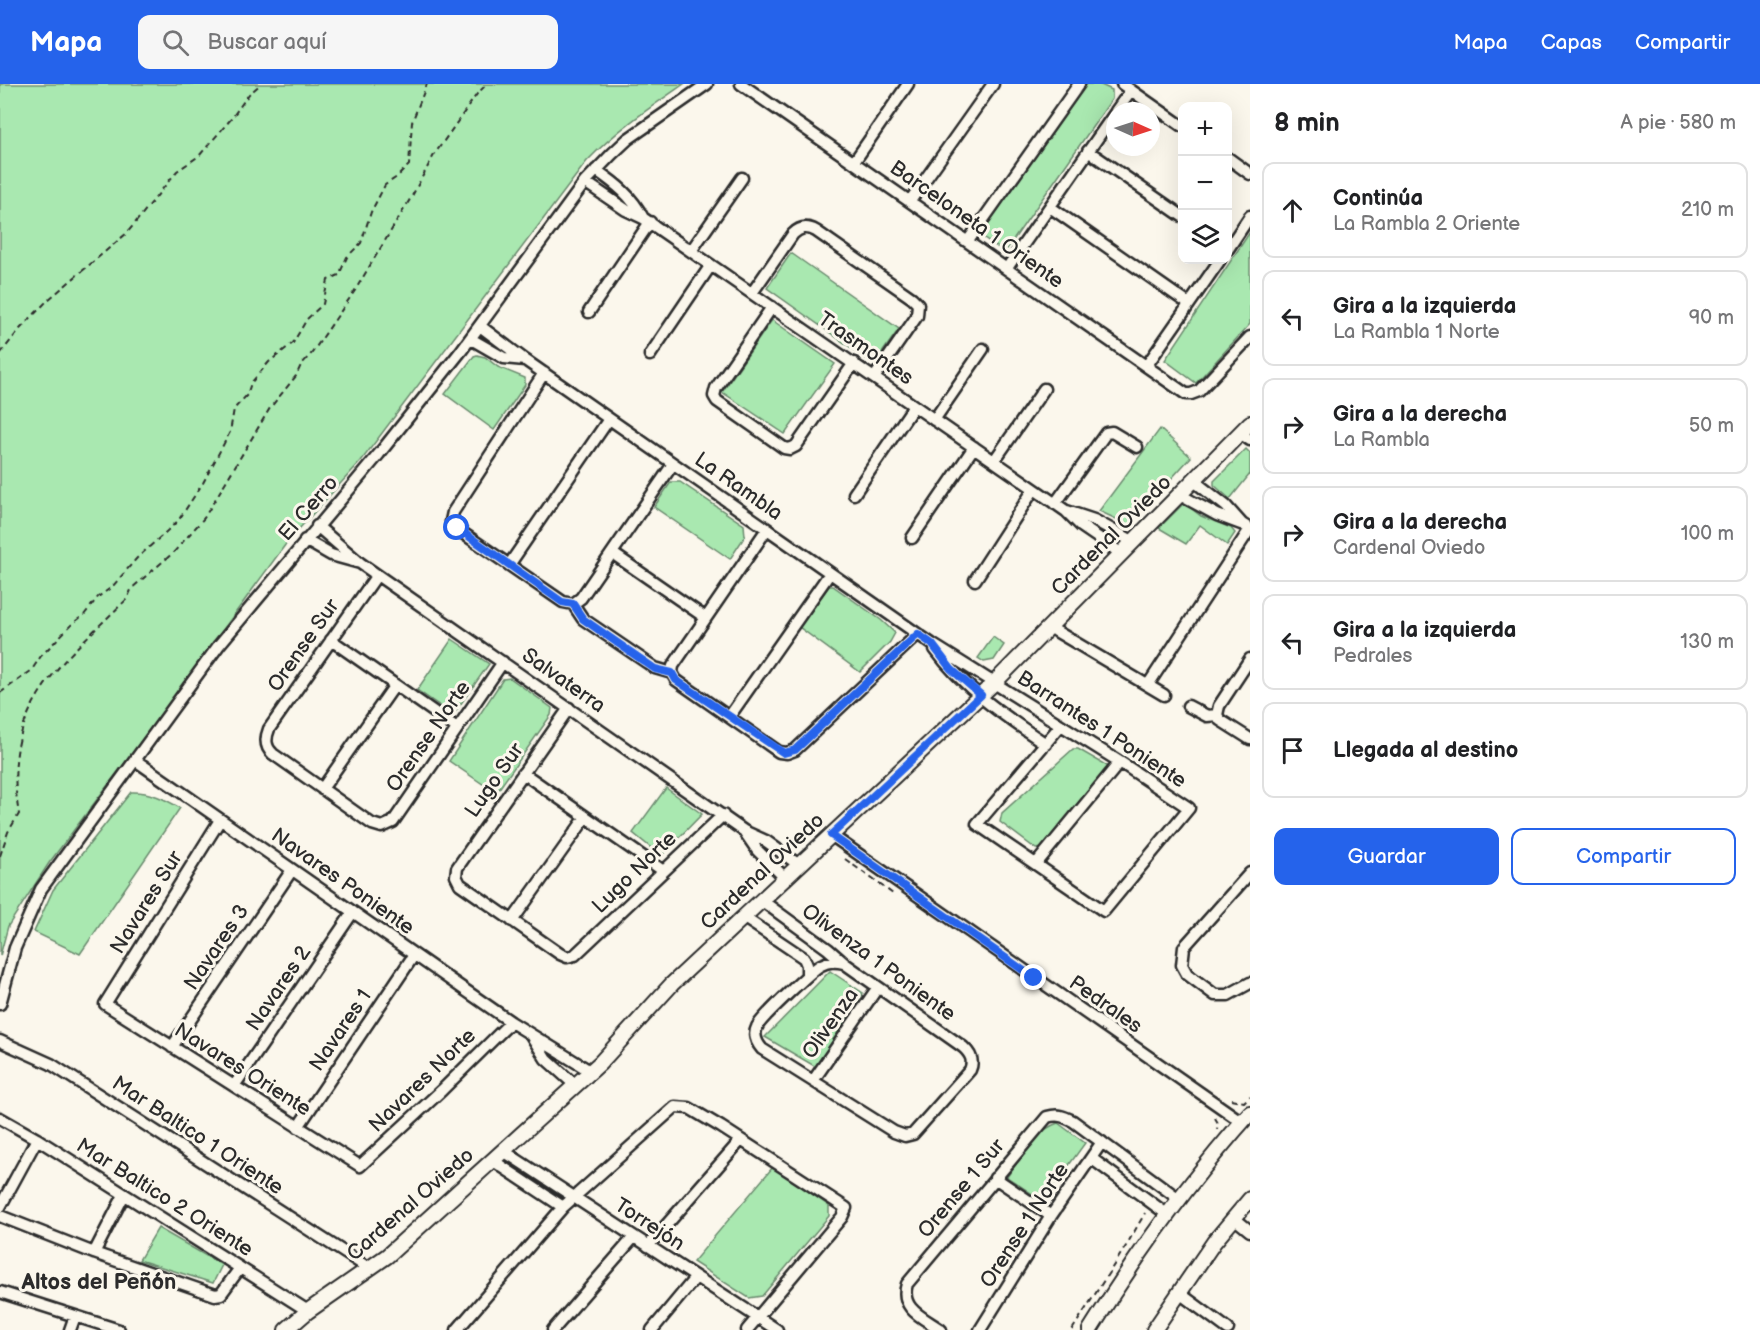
<!DOCTYPE html>
<html lang="es">
<meta charset="utf-8">
<style>
:root{--surface:#fff;--page:#f6f6f6;--text:#202124;--muted:#757577;--line:#e0e0e0;--accent:#2563eb}
body{margin:0;font-family:"Balsamiq Sans",sans-serif;background:var(--page);color:var(--text)}
.controls{position:absolute;right:18px;top:18px;display:grid;overflow:hidden;border-radius:12px;box-shadow:0 6px 24px #0002}
.controls button{width:54px;height:54px;display:grid;place-items:center;padding:0;border:0;border-bottom:2px solid var(--line);background:var(--surface);color:var(--text);font:30px sans-serif}
.compass{position:absolute;left:1106px;top:18px;width:54px;height:54px;border-radius:50%;background:var(--surface);box-shadow:0 6px 24px #0002;rotate:93deg}
.stop{position:absolute;width:18px;height:18px;margin:-14px;border:4px solid #2563eb;border-radius:50%;background:#fff}
.stop.end{background:#2563eb;border-color:#fff;box-shadow:0 2px 6px #0008}
.list{margin:0;padding:0;list-style:none}
h2{display:flex;justify-content:space-between;align-items:center;height:78px;margin:0;padding:0 24px;font-size:26px}
h2 small{font-size:20px;font-weight:400;color:var(--muted)}
.list li{display:grid;grid-template-columns:39px 1fr auto;gap:18px;align-items:center;box-sizing:border-box;height:96px;margin:0 12px 12px;padding:0 12px;border:2px solid var(--line);border-radius:12px}
.list b{display:block;font-size:22px;white-space:nowrap}
.list p{margin:0;font-size:20px;white-space:nowrap;color:var(--muted)}
.list em{font-size:20px;font-style:normal;color:var(--muted)}
.actions{display:flex;gap:12px;padding:18px 24px}
.actions a{flex:1;padding:14px 0;border:2px solid var(--accent);border-radius:12px;text-align:center;font-size:21px;color:var(--accent)}
.actions .main{background:var(--accent);color:#fff}
.icon{flex:none;width:33px;height:33px;fill:none;stroke:currentColor;stroke-width:2;stroke-linecap:round;stroke-linejoin:round}
.map{position:relative;flex:none;width:1250px;height:1246px;overflow:hidden}
header{display:flex;align-items:center;gap:36px;box-sizing:border-box;height:84px;padding:0 30px;background:var(--accent);color:#fff}
header strong{font-size:28px}
nav{display:flex;gap:33px;margin-inline-start:auto;font-size:21px}
.search{width:420px;height:54px;background:var(--page);display:flex;align-items:center;gap:15px;box-sizing:border-box;padding:0 21px;border-radius:12px;color:var(--muted);font-size:22px}
main{display:flex}
aside{flex:1;background:var(--surface)}
.map>svg:first-child{display:block}
.green{fill:#a9e8b0;stroke:#6a8a6e;stroke-width:1.5}
.lines{fill:none;stroke-linecap:round;stroke-linejoin:round}
.minor-casing{stroke:#2b2b2b;stroke-width:15}
.tertiary-casing{stroke:#2b2b2b;stroke-width:18}
.path{stroke:#2b2b2b;stroke-width:2;stroke-dasharray:6 4.5;stroke-linecap:butt}
.minor{stroke:#fbf7ec;stroke-width:10}
.tertiary{stroke:#fbf7ec;stroke-width:14}
.route{stroke:#2563eb;stroke-width:8}
.labels{text-anchor:middle;stroke-width:6;stroke-linejoin:round;paint-order:stroke}
.street-label{font-size:21px;fill:#2b2b2b;stroke:#fbf7ec}
.neighbourhood-label{font-size:22px;font-weight:bold;fill:#2b2b2b;stroke:#fbf7ec}
</style>
<header>
<strong>Mapa</strong>
<div class="search"><svg class="icon" aria-label="search" viewBox="0 0 24 24"><circle cx="10" cy="10" r="6"/><path d="M15 15l6 6"/></svg>Buscar aquí</div>
<nav><a>Mapa</a><a>Capas</a><a>Compartir</a></nav>
</header>
<main>
<div class="map">
<svg width="1250" height="1246" viewBox="0 0 1250 1246">
<rect width="100%" height="100%" fill="#fbf7ec"/>
<filter id="ink" filterUnits="userSpaceOnUse"><feTurbulence type="fractalNoise" baseFrequency=".0167" numOctaves="2"/><feDisplacementMap in="SourceGraphic" scale="12" xChannelSelector="R" yChannelSelector="G"/><feConvolveMatrix kernelMatrix="1 2 1 2 8 2 1 2 1" color-interpolation-filters="sRGB"/></filter>
<g filter="url(#ink)">
<path class="green" d="M0 0H684C648 25 618 45 587 77L361 377 288 457 154 640 49 779 8 842 0 872Z
M1087 0H1099L1112 6V15L1007 165H1000L980 151Z
M1250 148V240L1196 299 1165 276Z
M791 169 899 245 874 280 767 204Z
M772 236 835 280 785 350 722 308Z
M477 271 485 273 498 283 525 294V301L494 346 445 310 474 272Z
M1160 345 1191 373 1129 441 1099 427Z
M1246 365 1250 369V390L1230 415 1214 401V397Z
M671 398H680L744 441 745 452 730 475 654 423Z
M1184 419 1201 432 1231 444 1235 449 1227 461 1200 441 1186 460 1159 444Z
M829 502H833L881 536 895 549 890 558 860 588 799 543Z
M993 553 1004 561 994 576 984 578 978 574Z
M452 555 489 580 453 631 417 606Z
M510 594 552 624 551 631 496 709 449 677 503 595Z
M1073 665H1078L1109 683 1043 764 1036 765 1000 738 1002 729Z
M666 704 702 730 661 772 633 749Z
M131 708C149 707 165 715 180 724L80 870 34 848 53 806Z
M830 887 863 909 816 983 765 953Z
M1058 1039 1085 1059 1043 1117 1007 1093C1021 1074 1034 1047 1058 1039Z
M773 1083 829 1122V1132L762 1212 749 1214 693 1178Z
M158 1144 222 1181 213 1199 139 1176Z"/>
<g class="lines">
<defs>
<path id="minor" d="M741 0 1186 310H1191L1199 307 1250 253
M1122 0 1182 42
M1116 27 1131 6
M1088 67 1182 132
M1228 74 1250 90
M854 78 908 0
M596 86C616 100 632 112 643 134
M585 98 626 126 643 134 1066 427 1081 442 1122 470
M910 117 993 0
M1050 123 1189 220
M968 157 1079 0
M1228 165 1250 132
M691 167 742 94
M1007 184 1115 29
M752 209 793 150C800 143 807 142 816 147L912 214 918 220 917 232 874 294
M772 223 716 304 714 312 717 317 784 364 790 365 796 362 854 279
M589 228 650 138
M480 242 525 276 932 560 1120 678 1189 724 1104 827 977 740 1061 641
M471 255 504 274 525 276
M650 271 711 181
M1147 281 1220 176
M544 289 453 428 451 437 454 443 563 518 573 520
M934 336 983 265
M1240 349 1250 356
M994 377 1044 305
M1194 397 1226 422 1242 440 1250 445
M854 410 914 322
M1180 411 1217 431 1241 440
M1055 420 1106 349 1112 348 1137 363
M1067 427 1094 436 1134 458
M317 442 360 479 744 747 766 757 799 781
M912 454 974 363
M305 456 331 471 360 479
M612 469 706 534
M509 481 609 335
M377 491 269 645C265 655 265 663 273 670L372 740 382 743 393 738 503 578
M975 496 1034 405
M573 520 581 514 673 380
M573 520 583 535 655 584 672 589
M1049 543 1164 611
M331 556 457 644
M935 565C964 605 1006 633 1046 660
M672 589 676 596 779 668 787 669 795 666 918 550
M672 589 673 582 767 445
M1148 601 1250 445
M1188 622 1207 632 1217 631
M569 624 457 784 456 792 460 800 560 870 567 873 575 871 723 731
M1217 631 1219 622 1250 575
M1217 631 1220 636 1250 655
M729 633 830 489
M135 676 511 938 590 987
M523 689 662 786
M322 705 395 601
M220 736 105 920 360 1082 442 1006 511 938
M744 747 757 766 785 794
M831 751 1242 1038
M1036 780 1120 678
M1250 789 1184 863 1182 881 1187 890 1215 911H1228L1250 899
M761 816 828 865 844 879 963 963C971 970 974 977 970 986L913 1050 905 1052 894 1048 762 965C756 958 753 951 757 943 760 935 813 885 821 881 829 877 835 877 844 879
M743 833 804 874 807 881V890
M512 837 586 733
M0 920 15 864 41 805 219 561 379 370 461 267 585 98 612 70 628 55 707 0
M531 951 546 975 575 1001
M0 957 51 980 370 1185
M172 963 292 786
M813 997 878 903
M234 1002 353 828
M0 1034 37 1055 308 1227
M298 1043 414 871
M502 1066 777 1246
M1091 1074 1168 1131
M492 1076 563 1123
M995 1094 1051 1132
M0 1123 37 1055
M0 1132 94 1169 215 1211 221 1210 240 1184
M1234 1134 1250 1147
M648 1162 741 1056
M94 1169 124 1111
M0 1208 119 1246
M1178 1208 1228 1245
M70 1246 75 1232
M457 1246 563 1123 675 1023 689 1024 721 1043 846 1124 842 1133 747 1246
M553 1246 634 1153
M652 1246 696 1193
M941 1246C924 1234 899 1225 907 1200L1047 1033C1058 1030 1063 1032 1073 1037L1179 1115
M980 1246 1051 1132 1102 1058"/>
<path id="tertiary" d="M286 1246 308 1227 387 1172 600 979 672 900 994 599 1250 339
M1090 1246C1137 1170 1190 1096 1250 1029
M1154 1246 1214 1158 1250 1115"/>
</defs>
<use href="#minor" class="minor-casing"/>
<use href="#tertiary" class="tertiary-casing"/>
<path class="path" d="M0 270 20 245 48 216 127 149 177 87 199 72 231 35 249 10 261 0
M0 609 31 587 41 572 73 539 84 531 98 513 112 503 137 474 178 437 203 399 230 348 234 325 247 311 251 299 269 278 293 259 307 235 323 220 328 196 339 191 347 173 361 159 371 128 385 101 397 93 409 81 412 38 427 0
M0 772 8 748 19 730C0 625 59 581 127 515L132 504 173 469 204 434 270 324 296 292 301 281 312 269 354 208 412 112 434 71 477 10 487 0
M845 775 893 810
M1231 1015 1244 1018 1250 1012
M1215 1034 1218 1039 1217 1045
M1072 1246 1126 1162 1145 1129"/>
<use href="#minor" class="minor"/>
<use href="#tertiary" class="tertiary"/>
</g>
</g>
<g class="lines" filter="url(#ink)">
<path class="route" d="M457 444 562 518 573 520 583 535 655 585 672 589 676 596 784 669 795 666 918 550 932 560 951 585 981 611 831 751 1034 894"/>
</g>
<g class="labels">
<g class="street-label">
<text transform="translate(977 140) rotate(35)" y="7">Barceloneta 1 Oriente</text>
<text transform="translate(866 264) rotate(35)" y="7">Trasmontes</text>
<text transform="translate(739 402) rotate(35)" y="7">La Rambla</text>
<text transform="translate(308 424) rotate(-49)" y="7">El Cerro</text>
<text transform="translate(1111 451) rotate(-45)" y="7">Cardenal Oviedo</text>
<text transform="translate(303 561) rotate(-55)" y="7">Orense Sur</text>
<text transform="translate(564 596) rotate(35)" y="7">Salvaterra</text>
<text transform="translate(1102 645) rotate(33)" y="7">Barrantes 1 Poniente</text>
<text transform="translate(428 652) rotate(-55)" y="7">Orense Norte</text>
<text transform="translate(494 696) rotate(-55)" y="7">Lugo Sur</text>
<text transform="translate(762 787) rotate(-43)" y="7">Cardenal Oviedo</text>
<text transform="translate(634 788) rotate(-44)" y="7">Lugo Norte</text>
<text transform="translate(343 797) rotate(35)" y="7">Navares Poniente</text>
<text transform="translate(146 818) rotate(-58)" y="7">Navares Sur</text>
<text transform="translate(216 863) rotate(-56)" y="7">Navares 3</text>
<text transform="translate(879 878) rotate(36)" y="7">Olivenza 1 Poniente</text>
<text transform="translate(278 904) rotate(-56)" y="7">Navares 2</text>
<text transform="translate(1106 920) rotate(35)" y="7">Pedrales</text>
<text transform="translate(830 939) rotate(-55)" y="7">Olivenza</text>
<text transform="translate(340 946) rotate(-56)" y="7">Navares 1</text>
<text transform="translate(243 985) rotate(32)" y="7">Navares Oriente</text>
<text transform="translate(422 996) rotate(-44)" y="7">Navares Norte</text>
<text transform="translate(198 1051) rotate(33)" y="7">Mar Baltico 1 Oriente</text>
<text transform="translate(961 1104) rotate(-50)" y="7">Orense 1 Sur</text>
<text transform="translate(165 1113) rotate(32)" y="7">Mar Baltico 2 Oriente</text>
<text transform="translate(410 1120) rotate(-41)" y="7">Cardenal Oviedo</text>
<text transform="translate(650 1140) rotate(33)" y="7">Torrejón</text>
<text transform="translate(1024 1141) rotate(-57)" y="7">Orense 1 Norte</text>
</g>
<g class="neighbourhood-label">
<text x="99" y="1205">Altos del Peñón</text>
</g>
</g>
</svg>
<div class="controls">
<button>+</button>
<button>−</button>
<button><svg class="icon" aria-label="layers" viewBox="0 0 24 24"><path d="M12 4l9 5-9 5-9-5zM3 14l9 5 9-5"/></svg></button>
</div>
<svg class="compass" viewBox="-18 -18 36 36"><path d="M0-13l5 13h-10z" fill="#e53935"/><path d="M0 13l5-13h-10z" fill="#757577"/></svg>
<div class="stop" style="left:457px;top:444px"></div>
<div class="stop end" style="left:1034px;top:894px"></div>
</div>
<aside>
<h2>8 min<small>A pie · 580 m</small></h2>
<ul class="list">
<li><svg class="icon" aria-label="ahead" viewBox="0 0 24 24"><path d="M12 20V5M6 11l6-6 6 6"/></svg><div><b>Continúa</b><p>La Rambla 2 Oriente</p></div><em>210 m</em></li>
<li><svg class="icon" aria-label="left" viewBox="0 0 24 24"><path d="M17 20v-9H6M10 6l-5 5 5 5"/></svg><div><b>Gira a la izquierda</b><p>La Rambla 1 Norte</p></div><em>90 m</em></li>
<li><svg class="icon" aria-label="right" viewBox="0 0 24 24"><path d="M7 20v-9h11M14 6l5 5-5 5"/></svg><div><b>Gira a la derecha</b><p>La Rambla</p></div><em>50 m</em></li>
<li><svg class="icon" aria-label="right" viewBox="0 0 24 24"><path d="M7 20v-9h11M14 6l5 5-5 5"/></svg><div><b>Gira a la derecha</b><p>Cardenal Oviedo</p></div><em>100 m</em></li>
<li><svg class="icon" aria-label="left" viewBox="0 0 24 24"><path d="M17 20v-9H6M10 6l-5 5 5 5"/></svg><div><b>Gira a la izquierda</b><p>Pedrales</p></div><em>130 m</em></li>
<li><svg class="icon" aria-label="arrive" viewBox="0 0 24 24"><path d="M6 21V4h12l-3 4 3 4H6"/></svg><div><b>Llegada al destino</b></div></li>
</ul>
<div class="actions"><a class="main">Guardar</a><a>Compartir</a></div>
</aside>
</main>
